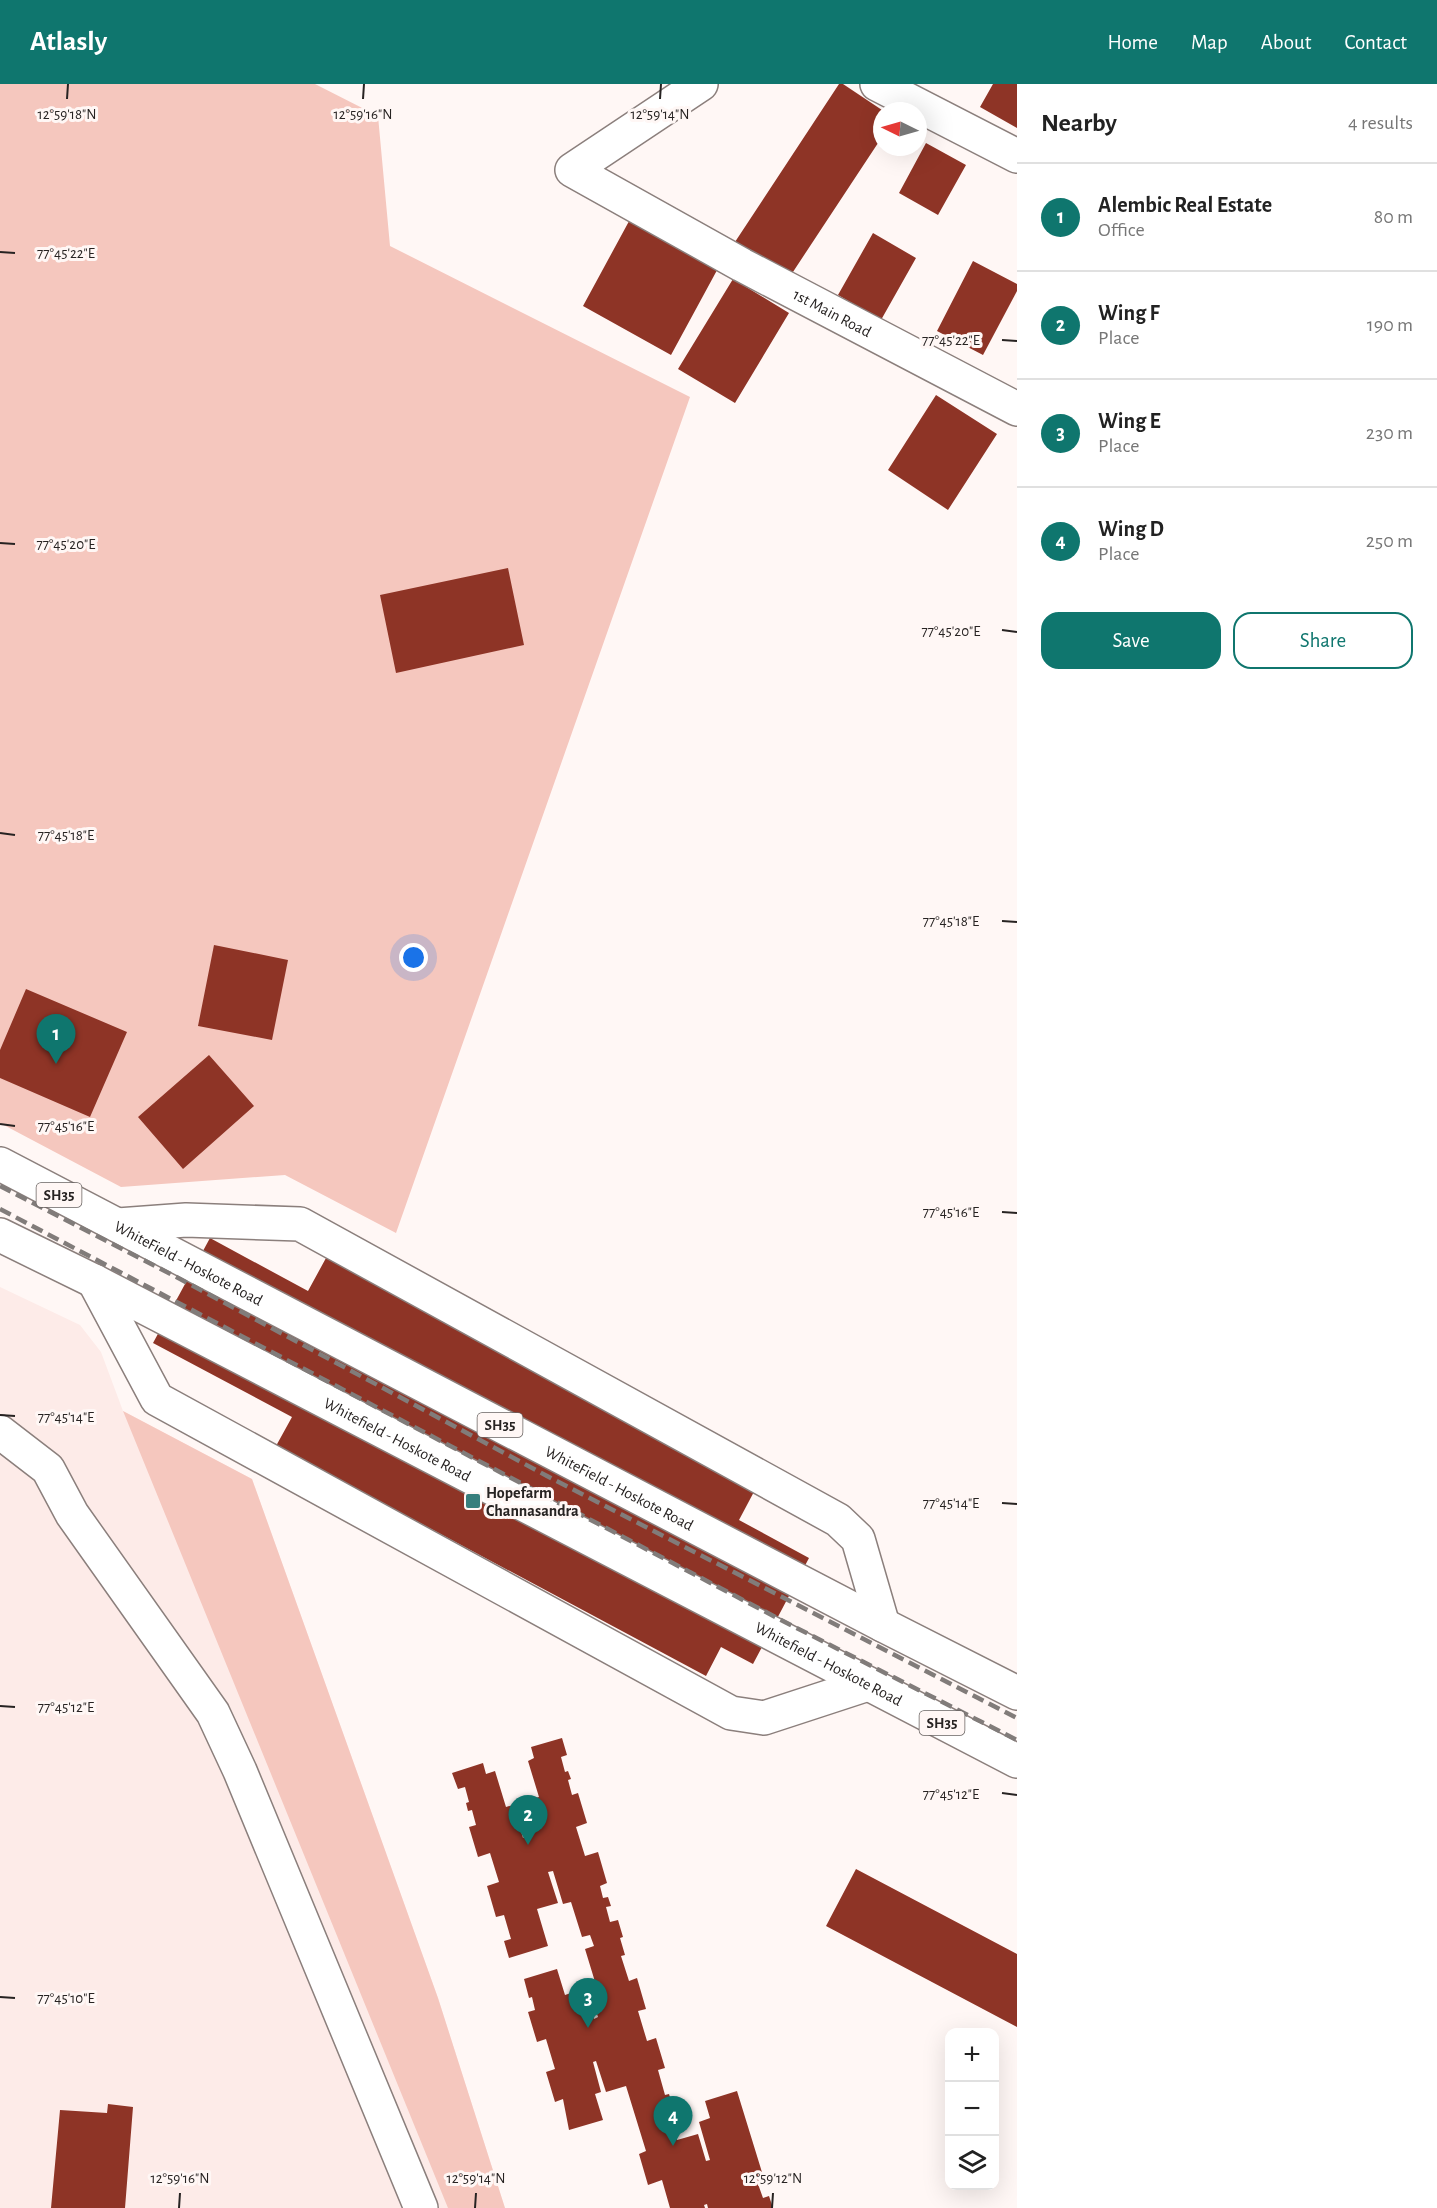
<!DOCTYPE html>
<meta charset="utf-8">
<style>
:root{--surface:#fff;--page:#f2f2f2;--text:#222;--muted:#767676;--line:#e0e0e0;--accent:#0f766e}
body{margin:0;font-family:"Alegreya Sans",sans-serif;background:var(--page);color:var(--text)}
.controls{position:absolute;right:18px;bottom:18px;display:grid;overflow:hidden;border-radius:12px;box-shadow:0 6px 24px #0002}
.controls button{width:54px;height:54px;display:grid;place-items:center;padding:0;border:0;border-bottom:2px solid var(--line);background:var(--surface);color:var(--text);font:30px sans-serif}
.compass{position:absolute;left:873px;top:18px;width:54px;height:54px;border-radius:50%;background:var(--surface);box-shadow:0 6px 24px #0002;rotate:275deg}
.you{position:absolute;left:414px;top:874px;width:21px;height:21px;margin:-15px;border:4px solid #fff;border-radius:50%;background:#1a73e8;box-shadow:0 0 0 9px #1a73e833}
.badge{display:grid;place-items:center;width:39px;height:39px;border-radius:50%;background:var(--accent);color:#fff;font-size:20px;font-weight:700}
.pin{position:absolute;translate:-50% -50px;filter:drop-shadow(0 2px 3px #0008)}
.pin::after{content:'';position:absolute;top:32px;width:21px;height:18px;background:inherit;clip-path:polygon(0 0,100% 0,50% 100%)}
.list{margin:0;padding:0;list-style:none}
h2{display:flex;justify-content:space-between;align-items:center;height:78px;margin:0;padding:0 24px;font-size:26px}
h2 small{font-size:20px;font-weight:400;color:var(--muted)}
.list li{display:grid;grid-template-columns:39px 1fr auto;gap:18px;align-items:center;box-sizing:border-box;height:108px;padding:0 24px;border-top:2px solid var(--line)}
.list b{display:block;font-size:22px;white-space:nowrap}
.list p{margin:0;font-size:20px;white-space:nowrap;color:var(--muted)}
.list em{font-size:20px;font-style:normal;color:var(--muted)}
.actions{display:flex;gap:12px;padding:18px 24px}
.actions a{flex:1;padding:14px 0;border:2px solid var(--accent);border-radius:18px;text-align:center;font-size:21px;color:var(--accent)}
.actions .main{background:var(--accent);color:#fff}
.icon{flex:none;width:33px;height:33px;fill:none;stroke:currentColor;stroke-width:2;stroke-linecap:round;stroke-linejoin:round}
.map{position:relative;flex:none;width:1017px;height:2124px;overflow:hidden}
header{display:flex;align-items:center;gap:36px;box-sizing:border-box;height:84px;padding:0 30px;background:var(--accent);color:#fff}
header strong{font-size:28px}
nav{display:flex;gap:33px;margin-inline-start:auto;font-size:21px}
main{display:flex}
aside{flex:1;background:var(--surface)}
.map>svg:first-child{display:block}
.built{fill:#fdebe8}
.green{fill:#f5c7be}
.building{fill:#8e3426}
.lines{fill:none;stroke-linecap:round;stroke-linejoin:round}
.minor-casing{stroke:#8b7f7c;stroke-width:36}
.major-casing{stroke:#8b7f7c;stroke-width:36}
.minor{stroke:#fff;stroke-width:33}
.major{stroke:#fff;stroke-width:33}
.rail{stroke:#817c7a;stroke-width:4.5;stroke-dasharray:12 6;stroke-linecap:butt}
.ticks{fill:none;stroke:#272322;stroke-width:2}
.poi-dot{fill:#377f7d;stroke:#fff7f5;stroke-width:2}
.labels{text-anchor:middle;stroke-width:6;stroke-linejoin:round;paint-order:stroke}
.shield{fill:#fff7f5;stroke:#686361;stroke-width:1.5}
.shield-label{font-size:15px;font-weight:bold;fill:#272322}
.street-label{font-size:16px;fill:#272322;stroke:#fff7f5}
.poi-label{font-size:16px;font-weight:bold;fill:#272322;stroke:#fff7f5;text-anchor:start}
.ticks-label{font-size:15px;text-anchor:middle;fill:#272322;stroke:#fff7f5;stroke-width:6;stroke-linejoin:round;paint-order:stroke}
</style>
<header>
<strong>Atlasly</strong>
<nav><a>Home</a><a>Map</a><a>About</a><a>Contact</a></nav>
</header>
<main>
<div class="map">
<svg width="1017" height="2124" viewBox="0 0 1017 2124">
<rect width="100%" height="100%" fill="#fff7f5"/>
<path class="built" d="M0 1203 80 1241 101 1268 123 1327 252 1395 438 1914 505 2124H0Z"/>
<path class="green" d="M0 0H315L378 32 390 162 690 313 396 1149 285 1091 121 1103 0 1039Z
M123 1327 252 1395 438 1914 505 2124H448Z"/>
<path class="building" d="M839 0H843L882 26V53L787 197 733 161Z
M993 0H1017V44L980 23Z
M926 59 966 81 938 131 899 109Z
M634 128 722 177 671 271 583 222Z
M873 149 916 174 881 236 838 211Z
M973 177 1017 200V207L983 271 937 247Z
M733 195 789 229 735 319 678 285Z
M936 311 997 350 948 426 888 386Z
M508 484 524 561 396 589 380 511Z
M214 861 288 876 272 956 198 942Z
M26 905 127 948 90 1033 0 994V966Z
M209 971 254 1022 183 1085 138 1033Z
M210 1154 308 1207 326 1174 756 1404 739 1436 809 1474 753 1580 721 1563 706 1592 276 1362 292 1333 153 1259Z
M562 1654 567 1671 561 1673 565 1688 568 1687 571 1695 568 1696 572 1711 578 1709 587 1739 576 1743 585 1772 598 1768 607 1799 600 1802 603 1814 608 1813 611 1822 606 1823 610 1838 618 1836 623 1853 620 1854 625 1871 621 1872 629 1897 637 1894 646 1925 638 1927 647 1957 656 1954 665 1984 658 1986 665 2011 669 2010 674 2026 668 2028 677 2056 698 2050 706 2077 710 2076 699 2038 710 2034 705 2017 737 2007 765 2098 758 2100 763 2114 769 2112 773 2124H708L707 2120 704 2121 705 2124H670L662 2096 648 2101 639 2070 646 2067 626 2002 606 2008 596 1977 593 1978 601 2008 595 2010 603 2036 569 2046 563 2015 555 2018 546 1988 555 1985 546 1955 537 1958 528 1928 535 1926 532 1913 529 1914 524 1895 557 1885 565 1911 571 1909 573 1913 586 1909 594 1935 598 1933 589 1904 596 1901 585 1865 594 1862 590 1851 582 1853 571 1818 563 1820 553 1787 548 1788 558 1819 537 1825 548 1862 509 1874 504 1857 511 1855 504 1831 496 1833 487 1802 499 1798 490 1769 478 1773 469 1743 476 1741 472 1726 468 1727 466 1719 469 1718 465 1703 458 1705 452 1689 483 1679 486 1690 495 1687 506 1723 513 1721 523 1754 526 1752 518 1728 533 1723 531 1715 539 1713 528 1677 534 1674 531 1663Z
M856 1785 1017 1870V1943L826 1842Z
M108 2020 133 2023 125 2124H51L60 2026 107 2029Z"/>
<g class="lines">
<defs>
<g id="minor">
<path id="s1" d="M701 0 572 86 742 181 1017 325"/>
<path d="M877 0 1017 72"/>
<path d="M118 1141 186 1136 300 1140 838 1436 858 1455 883 1541"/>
<path d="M94 1197 157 1315 731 1629 764 1634 868 1600"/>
<path d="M0 1348 48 1385 72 1430 213 1629 240 1687 421 2124"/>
</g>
<g id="major">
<path id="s2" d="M0 1080 883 1541 1017 1609"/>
<path id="s3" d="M0 1151 94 1197 1017 1677"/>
</g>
</defs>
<use href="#minor" class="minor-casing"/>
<use href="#major" class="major-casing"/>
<use href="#minor" class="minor"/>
<use href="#major" class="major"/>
<path class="rail" d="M0 1102 182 1196 547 1392 1017 1634
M0 1125 781 1536 1017 1656"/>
</g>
<path class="ticks" d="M67 15 68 0M363 15 364 0M660 15 661 0M0 168 15 169M1002 256 1017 257M0 459 15 460M1002 546 1017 548M0 749 15 751M1002 837 1017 838M0 1040 15 1042M1002 1128 1017 1129M0 1331 15 1332M1002 1419 1017 1420M0 1622 15 1623M1002 1709 1017 1711M0 1913 15 1914M179 2124 180 2109M475 2124 476 2109M772 2124 773 2109"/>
<rect class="poi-dot" x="465" y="1409" width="16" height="16" rx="3"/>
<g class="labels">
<g class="shield">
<rect x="36.5" y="1099" width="45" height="24" rx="4.5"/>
<rect x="477.5" y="1329" width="45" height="24" rx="4.5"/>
<rect x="919.5" y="1627" width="45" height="24" rx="4.5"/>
</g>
<g class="shield-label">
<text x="59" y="1116">SH35</text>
<text x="500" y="1346">SH35</text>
<text x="942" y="1644">SH35</text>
</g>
<g class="street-label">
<text dy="6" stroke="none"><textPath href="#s1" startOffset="452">1st Main Road</textPath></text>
<text dy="6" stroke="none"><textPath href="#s2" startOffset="213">WhiteField - Hoskote Road</textPath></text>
<text dy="6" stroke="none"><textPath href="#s3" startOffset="447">Whitefield - Hoskote Road</textPath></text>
<text dy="6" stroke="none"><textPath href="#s2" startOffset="699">WhiteField - Hoskote Road</textPath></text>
<text dy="6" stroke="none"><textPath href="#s3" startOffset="933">Whitefield - Hoskote Road</textPath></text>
</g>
<g class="poi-label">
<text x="486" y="1414">Hopefarm<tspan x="486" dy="18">Channasandra</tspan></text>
</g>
</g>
<g class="ticks-label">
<text x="67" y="35">12°59'18"N</text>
<text x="363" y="35">12°59'16"N</text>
<text x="660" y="35">12°59'14"N</text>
<text x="66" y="174">77°45'22"E</text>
<text x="951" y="261">77°45'22"E</text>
<text x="66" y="465">77°45'20"E</text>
<text x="951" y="552">77°45'20"E</text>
<text x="66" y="756">77°45'18"E</text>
<text x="951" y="842">77°45'18"E</text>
<text x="66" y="1047">77°45'16"E</text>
<text x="951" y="1133">77°45'16"E</text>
<text x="66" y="1338">77°45'14"E</text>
<text x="951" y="1424">77°45'14"E</text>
<text x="66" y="1628">77°45'12"E</text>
<text x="951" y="1715">77°45'12"E</text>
<text x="66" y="1919">77°45'10"E</text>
<text x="180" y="2099">12°59'16"N</text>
<text x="476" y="2099">12°59'14"N</text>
<text x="773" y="2099">12°59'12"N</text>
</g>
</svg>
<div class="controls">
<button>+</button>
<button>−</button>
<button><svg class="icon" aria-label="layers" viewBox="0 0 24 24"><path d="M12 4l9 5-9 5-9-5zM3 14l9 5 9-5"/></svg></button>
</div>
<svg class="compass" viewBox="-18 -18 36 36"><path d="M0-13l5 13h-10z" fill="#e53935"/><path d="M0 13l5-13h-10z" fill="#767676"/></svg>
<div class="you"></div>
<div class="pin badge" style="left:56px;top:980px">1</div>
<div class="pin badge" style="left:528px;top:1761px">2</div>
<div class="pin badge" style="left:588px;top:1944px">3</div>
<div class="pin badge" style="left:673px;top:2062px">4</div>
</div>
<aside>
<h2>Nearby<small>4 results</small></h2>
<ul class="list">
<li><span class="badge">1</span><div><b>Alembic Real Estate</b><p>Office</p></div><em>80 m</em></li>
<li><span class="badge">2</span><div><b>Wing F</b><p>Place</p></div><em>190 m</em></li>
<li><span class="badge">3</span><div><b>Wing E</b><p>Place</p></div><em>230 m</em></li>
<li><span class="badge">4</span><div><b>Wing D</b><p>Place</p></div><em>250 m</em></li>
</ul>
<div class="actions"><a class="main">Save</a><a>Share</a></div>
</aside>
</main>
